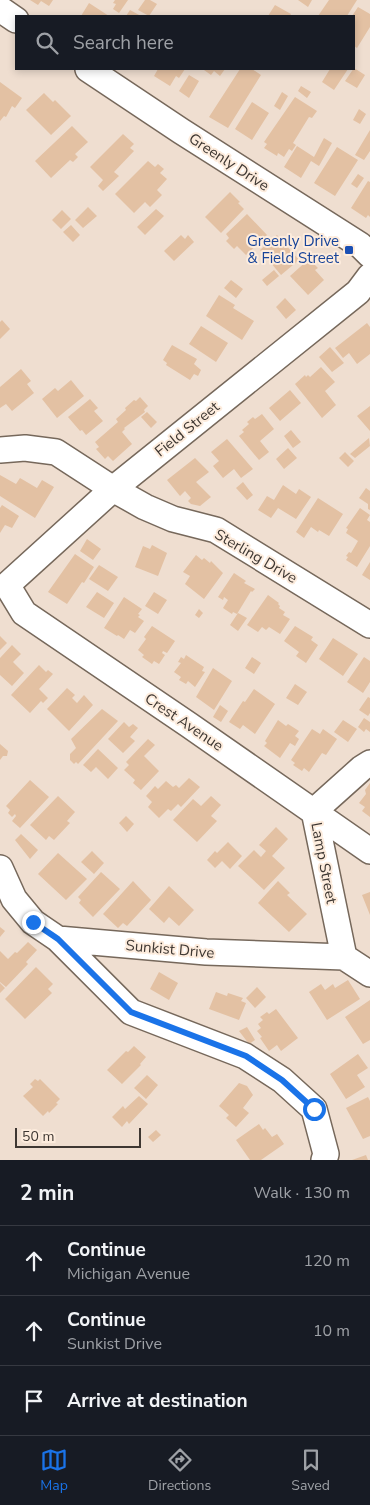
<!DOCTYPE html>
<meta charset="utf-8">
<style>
:root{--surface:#171b24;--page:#20242c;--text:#f1f3f6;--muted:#9ea1a6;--line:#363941;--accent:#1a73e8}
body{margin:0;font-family:"Nunito Sans",sans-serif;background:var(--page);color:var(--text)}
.scale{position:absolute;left:15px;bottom:12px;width:126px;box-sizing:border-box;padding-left:5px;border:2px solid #3e3732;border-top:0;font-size:14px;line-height:18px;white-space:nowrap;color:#3e3732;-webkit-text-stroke:4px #fdecdd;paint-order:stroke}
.stop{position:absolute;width:15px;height:15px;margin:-11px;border:4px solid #1a73e8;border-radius:50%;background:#fff}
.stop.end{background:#1a73e8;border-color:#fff;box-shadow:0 1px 5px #0008}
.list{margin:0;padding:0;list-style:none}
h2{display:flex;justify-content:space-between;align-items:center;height:65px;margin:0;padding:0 20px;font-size:21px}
h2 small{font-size:16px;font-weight:400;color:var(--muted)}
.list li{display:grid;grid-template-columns:32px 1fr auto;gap:15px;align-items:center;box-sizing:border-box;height:70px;padding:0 20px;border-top:1px solid var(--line)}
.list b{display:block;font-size:19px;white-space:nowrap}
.list p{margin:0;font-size:16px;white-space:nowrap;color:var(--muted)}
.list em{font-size:16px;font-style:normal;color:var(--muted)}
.icon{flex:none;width:28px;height:28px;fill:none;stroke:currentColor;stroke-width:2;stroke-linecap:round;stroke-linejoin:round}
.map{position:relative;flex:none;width:370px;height:1160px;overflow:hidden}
.search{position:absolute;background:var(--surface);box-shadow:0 2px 8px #0003;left:15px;right:15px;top:15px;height:55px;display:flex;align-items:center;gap:12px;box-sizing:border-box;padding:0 18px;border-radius:0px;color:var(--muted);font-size:19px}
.sheet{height:275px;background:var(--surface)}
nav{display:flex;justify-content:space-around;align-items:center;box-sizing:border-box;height:70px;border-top:1px solid var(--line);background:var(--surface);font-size:14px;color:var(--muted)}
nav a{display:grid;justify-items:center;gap:2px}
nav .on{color:var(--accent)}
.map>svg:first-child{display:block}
.building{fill:#e3c1a3}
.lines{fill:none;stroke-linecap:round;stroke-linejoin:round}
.minor-casing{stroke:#76685b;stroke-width:28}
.minor{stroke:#fff;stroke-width:25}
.route{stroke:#1a73e8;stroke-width:6}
.transit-dot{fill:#1a4fb4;stroke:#fdecdd;stroke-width:2}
.labels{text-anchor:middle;stroke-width:4;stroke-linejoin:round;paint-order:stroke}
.street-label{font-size:15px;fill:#3e3732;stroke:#fdecdd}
.transit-label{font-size:15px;fill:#164399;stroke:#fdecdd;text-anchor:end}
</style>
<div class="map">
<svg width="370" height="1160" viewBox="0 0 370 1160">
<rect width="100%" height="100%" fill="#efded0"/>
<path class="building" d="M30 0H53L49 6 41 1 38 5Z
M115 0H128L119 13 113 9 116 4 113 3Z
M145 0H150L157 4 149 16 138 10Z
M298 0H312L308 7Z
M329 0H357L347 16H318Z
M89 3 109 16H81Z
M275 5 291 14 290 16H268Z
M358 7 370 14V27L357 48 354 46V16H352Z
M130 10 141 16H126Z
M354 68 365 75 357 88 345 81Z
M158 69H185L179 78 176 76 170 86 154 76Z
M206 69H225L220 76 214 71 211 75 204 70Z
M240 69H252L261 75 228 128 209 117Z
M330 69H348L334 90 322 82Z
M189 75 199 81 189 98 179 91Z
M0 82 22 98 15 108 12 106 6 117 4 116 0 121Z
M301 86 311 92 307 98 298 91Z
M282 92 288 96 280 110 274 106Z
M44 93 53 102 55 100 71 116 51 135 26 110Z
M295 97 317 111 312 118 309 117 293 143 296 145 292 151 289 149 284 157 278 153 277 156 264 148 267 144 264 142Z
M252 102 269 113 252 140 235 129Z
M359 109 366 114 360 124 353 120Z
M72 126 88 142 75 154 78 157 73 162 70 160 51 178 35 161Z
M370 130V151L364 160 355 155Z
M123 134 134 144 130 148 134 151 114 172 119 176 103 191 98 186 103 180 90 167Z
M324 138 332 143 319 166 311 161 301 178 284 167 297 146 314 157Z
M337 147 358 160 335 196 314 183Z
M148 161 155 167 158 164 164 169 160 173 167 179 157 190 162 195 150 207 145 202 134 213 115 194Z
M358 174 364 178 357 188 351 184Z
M368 181 370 182V217L368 215 366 218 351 208Z
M230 192 240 202 238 203 244 209 221 233 205 217Z
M88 207 97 216 83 228 75 220Z
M156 209 164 216 145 235 137 227Z
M62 210 71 219 61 229 52 220Z
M247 214 267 235 246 255 237 246 234 249 226 241 229 238 226 234Z
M71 225 80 235 73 242 63 232Z
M181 235 185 239 188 235 194 242 174 261 164 251Z
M277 235 299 260 281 275 260 250Z
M309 259 318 268 315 270 324 280 308 295 290 276Z
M274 270 279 276 267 286 262 280Z
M231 280 243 289 236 298 224 288Z
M219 295 235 305 233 308 254 321 242 340 206 316Z
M285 298 296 310 286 319 276 307Z
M2 320 10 329 0 339V322Z
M367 323 370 327V354L357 364 349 353 343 358 335 348Z
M201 326 228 343 216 362 189 344Z
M172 345 197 359 194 364 201 370 198 376 194 374 190 380 166 365 167 363 163 360Z
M330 347 344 363 332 372 319 357Z
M321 367 335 382 325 391 336 405 322 418 295 384 305 375 306 377 308 375 310 377Z
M21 369 31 381 27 384 34 393 12 411 6 404 0 408V387Z
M71 380 84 396 57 418 42 399 55 388 58 391Z
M290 390 301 403 280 421 269 408Z
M140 397 148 406 144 410 145 412 124 428 125 429 122 432 132 444 113 461 108 456 105 459 96 449 99 447 95 442 118 422 116 419 126 410 125 408 134 400 136 401Z
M90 399 98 408 94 411 103 421 86 435 82 430 80 431 68 417Z
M370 406V431L357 416Z
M147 412 157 422 151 428 141 417Z
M262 414 274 429 260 441 269 452 259 460 239 436 244 432 242 430 249 424 247 422 253 417 255 419Z
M291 430 301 442 293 448 284 436Z
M369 438 370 446 355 458 350 454Z
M227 439 253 469 241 478 234 469 223 478 213 466 219 461 211 452Z
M288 448 297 458 284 469 276 459Z
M345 452 354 461 348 467 339 458Z
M195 458 209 472 196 482 211 497 200 506 191 504 188 501 191 498 185 491 180 496 167 480Z
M0 475 16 484 20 478 37 488 42 480 54 487 35 518 0 496Z
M243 482 253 495 247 500 236 488Z
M283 485 296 494 299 489 311 497 296 519 278 508 271 518 258 510 267 496 274 500Z
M366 488 370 491V510L368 509V504L359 498Z
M318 498 343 514 329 536 319 530 318 532 311 527 304 538 296 532Z
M2 505 19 516 12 528 5 525 0 533V508Z
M360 508 370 515 367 520 370 522V546L357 567 346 560 348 557 346 556 349 552 351 553 358 541 346 533 348 529 346 528Z
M87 539 101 549 93 560 80 551Z
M152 545 167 553 158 576 135 567 143 546 150 549Z
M75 554 94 567 84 583 82 582 67 604 48 592Z
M196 555 202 560 204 558 210 563 211 561 223 573 204 599 185 584 190 576 183 572Z
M370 562V580L362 575Z
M99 565 118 577 108 591 89 579Z
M234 573 246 581 244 583 255 589 252 592 251 591 237 614 233 612 232 614 223 608 228 600 224 597 223 600 218 597Z
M97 592 114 603 104 618 86 607Z
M154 592 167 600 158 614 145 606Z
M268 595 279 603 278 604 280 606 279 608 285 612 283 615 290 619 280 634 269 627 266 630 262 627 258 632 247 625Z
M124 597 142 609 138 614 140 615 138 617 144 621 135 633 130 630 124 639 118 635 117 636 104 628Z
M199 609 203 613 199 618 195 615Z
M238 613 247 618 238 631 230 625Z
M152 626 175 641 167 653 163 651 162 653 165 655 159 664 154 661 152 664 142 657 144 655 138 650 146 639 144 637Z
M295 626 313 637 311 640 318 645 306 663 296 656 299 652 284 641Z
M0 636 7 643 0 650Z
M333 638 358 654 343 676 319 659Z
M12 645 21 654 13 662 24 673 12 686 0 675V658Z
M186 655 204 667 202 671 205 672 195 687 188 681 186 684 179 680 181 677 174 672 181 663 178 662 181 657 184 659Z
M252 657 261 663 254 674 245 668Z
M364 657 370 661V682L363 693 347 682Z
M39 665 46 672 48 670 53 674 39 689 48 698 43 703 41 701 30 713 11 695Z
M213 668 232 681 214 710 196 697Z
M295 684 307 692 298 705 286 698Z
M67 688 75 695 72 698 77 703 84 695 93 705 69 731 47 709Z
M254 689 275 704 255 734 243 725 240 729 229 722 243 701 245 702Z
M368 697 370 698V713L368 716 359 710Z
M220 705 228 711 221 722 213 717Z
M102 709 118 721 78 764 76 762 74 764 70 760V754L76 748 71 739Z
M364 718 370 722V732L366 729 364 732 358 727Z
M278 720 286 726 288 724 299 731 295 736 299 739 295 746 290 743 280 758 264 746 267 743 265 741Z
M343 720 357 729 348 742 334 732Z
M124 722 129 727 133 724 138 728 130 737 135 741 123 753 108 739Z
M312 729 320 734 323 729 337 739 326 755 322 753 309 772 304 768 302 771 293 765 295 763 291 760Z
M148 739 155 745 144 756 159 771 141 790 133 783 135 780 124 770 129 765 126 762Z
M0 744 8 751 7 756H3L0 760Z
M98 749 118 768 108 779 96 767 91 772 83 765Z
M189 778 200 787 181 807 178 804 171 811 168 809 159 818 148 807 152 802 146 796 155 786 158 789 166 781 173 787 176 785 179 788Z
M30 780 49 797 20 828 12 821 16 816 15 814 12 817 8 813 10 810 6 806Z
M370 783V817L362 811 365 807 359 803 366 794 365 790Z
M58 796 75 812 67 821 70 823 54 840 49 836 46 840 30 825Z
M211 796 221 805 211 816 217 821 197 842 173 820 193 799 201 806Z
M126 816 134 824 127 832 119 823Z
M276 827 288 839 272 856 285 868 264 890 238 866 254 850 261 857 266 851 259 845Z
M21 834 38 850 30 859 15 840Z
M228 842 242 856 230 869 222 861 215 868 207 860 215 851 217 853Z
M92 851 104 863 94 874 81 862Z
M58 853 87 879 66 900 38 874Z
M101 872 120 889 93 917 79 903 81 900 78 897Z
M133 881 151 900 127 926 123 923 118 928 103 914Z
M278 881 290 893 287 895 307 914 289 932 258 903Z
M169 886 194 910 179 926 169 917 164 923 149 909Z
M370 892V915L362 895Z
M0 927 5 931 0 937Z
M28 942 37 950 26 962 28 964 6 987 0 982V951L8 959 15 952 17 953Z
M36 967 53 984 48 989 52 993 25 1019 5 999Z
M159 972 178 983 169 1000 150 989Z
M348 980 360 999 327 1020 309 992 321 984 325 990 333 984 335 988Z
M0 983 5 988 0 993Z
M257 987 266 997 255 1008 246 998Z
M216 992 227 996 228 993 243 998 241 1001 246 1003 239 1020 209 1009Z
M370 1000V1040L363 1044 345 1017Z
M276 1009 298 1038 281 1051 277 1045 269 1051 260 1038 262 1037 257 1031 261 1028 258 1024 263 1020 260 1017 267 1012 269 1014Z
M247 1027 255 1040 249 1044 239 1031Z
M134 1046 146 1057 140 1064 141 1065 122 1084 107 1070 126 1051 128 1052Z
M358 1054 368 1068 357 1075 365 1087 346 1099 330 1074Z
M147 1075 158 1085 146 1099 134 1088Z
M35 1079 38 1081 40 1079 60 1099 56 1103 58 1104 49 1113 48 1111 43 1116 23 1096 33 1087 30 1084Z
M239 1083 247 1086 253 1095 243 1108 249 1113 236 1127 226 1118 229 1115 219 1106Z
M139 1096 148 1104 129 1124 127 1121 122 1127 112 1117 123 1106 125 1109Z
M368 1097 370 1101V1136L363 1139 346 1108Z
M259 1124 263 1130 265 1128 272 1137 277 1134 284 1144 261 1160H250L236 1140Z
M156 1130 161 1135 153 1142 148 1137Z
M366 1155 368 1160H352Z"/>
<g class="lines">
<defs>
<path id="minor" d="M0 9 16 20
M88 69 181 131 360 245 370 255
M370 276 358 292 113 489 7 585 24 613 189 725 370 851
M0 450 25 448 56 452 113 489 145 507 173 519 216 530 370 625
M0 868 14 899 33 922 58 939 206 952 344 957 370 974
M58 939 131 1012 245 1056 282 1080 314 1109 326 1154 324 1160
M344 957 314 811 362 768 370 763"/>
</defs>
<use href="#minor" class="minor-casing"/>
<use href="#minor" class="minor"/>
</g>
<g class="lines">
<path class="route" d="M33 922 58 939 131 1012 246 1056 282 1080 314 1109"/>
</g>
<rect class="transit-dot" x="344" y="245" width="10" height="10" rx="2.5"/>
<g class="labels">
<g class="street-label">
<text transform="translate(229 162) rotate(33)" y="5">Greenly Drive</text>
<text transform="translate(187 429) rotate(-39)" y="5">Field Street</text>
<text transform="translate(256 556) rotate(30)" y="5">Sterling Drive</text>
<text transform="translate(184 722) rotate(34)" y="5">Crest Avenue</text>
<text transform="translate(324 863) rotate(79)" y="5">Lamp Street</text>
<text transform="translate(170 949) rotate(5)" y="5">Sunkist Drive</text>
</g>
<g class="transit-label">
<text x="339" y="246">Greenly Drive<tspan x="339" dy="17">&amp; Field Street</tspan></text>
</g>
</g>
</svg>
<div class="scale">50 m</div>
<div class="stop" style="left:314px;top:1109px"></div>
<div class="stop end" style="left:33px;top:922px"></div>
<div class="search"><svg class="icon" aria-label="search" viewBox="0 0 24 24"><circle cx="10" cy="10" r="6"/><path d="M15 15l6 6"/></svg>Search here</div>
</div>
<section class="sheet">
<h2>2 min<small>Walk · 130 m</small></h2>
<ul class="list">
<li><svg class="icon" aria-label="ahead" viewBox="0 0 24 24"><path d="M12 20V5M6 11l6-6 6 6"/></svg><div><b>Continue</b><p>Michigan Avenue</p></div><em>120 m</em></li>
<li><svg class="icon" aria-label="ahead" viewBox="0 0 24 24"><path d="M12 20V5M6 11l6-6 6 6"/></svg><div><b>Continue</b><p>Sunkist Drive</p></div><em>10 m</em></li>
<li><svg class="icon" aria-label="arrive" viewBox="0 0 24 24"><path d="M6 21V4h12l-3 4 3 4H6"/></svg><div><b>Arrive at destination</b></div></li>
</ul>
</section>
<nav>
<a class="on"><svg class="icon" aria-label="map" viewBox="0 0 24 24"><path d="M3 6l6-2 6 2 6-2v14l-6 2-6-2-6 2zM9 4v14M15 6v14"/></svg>Map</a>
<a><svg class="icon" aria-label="directions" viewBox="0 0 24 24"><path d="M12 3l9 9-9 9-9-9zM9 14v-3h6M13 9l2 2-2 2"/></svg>Directions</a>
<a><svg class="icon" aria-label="saved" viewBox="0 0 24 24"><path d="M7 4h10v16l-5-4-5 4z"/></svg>Saved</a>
</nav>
